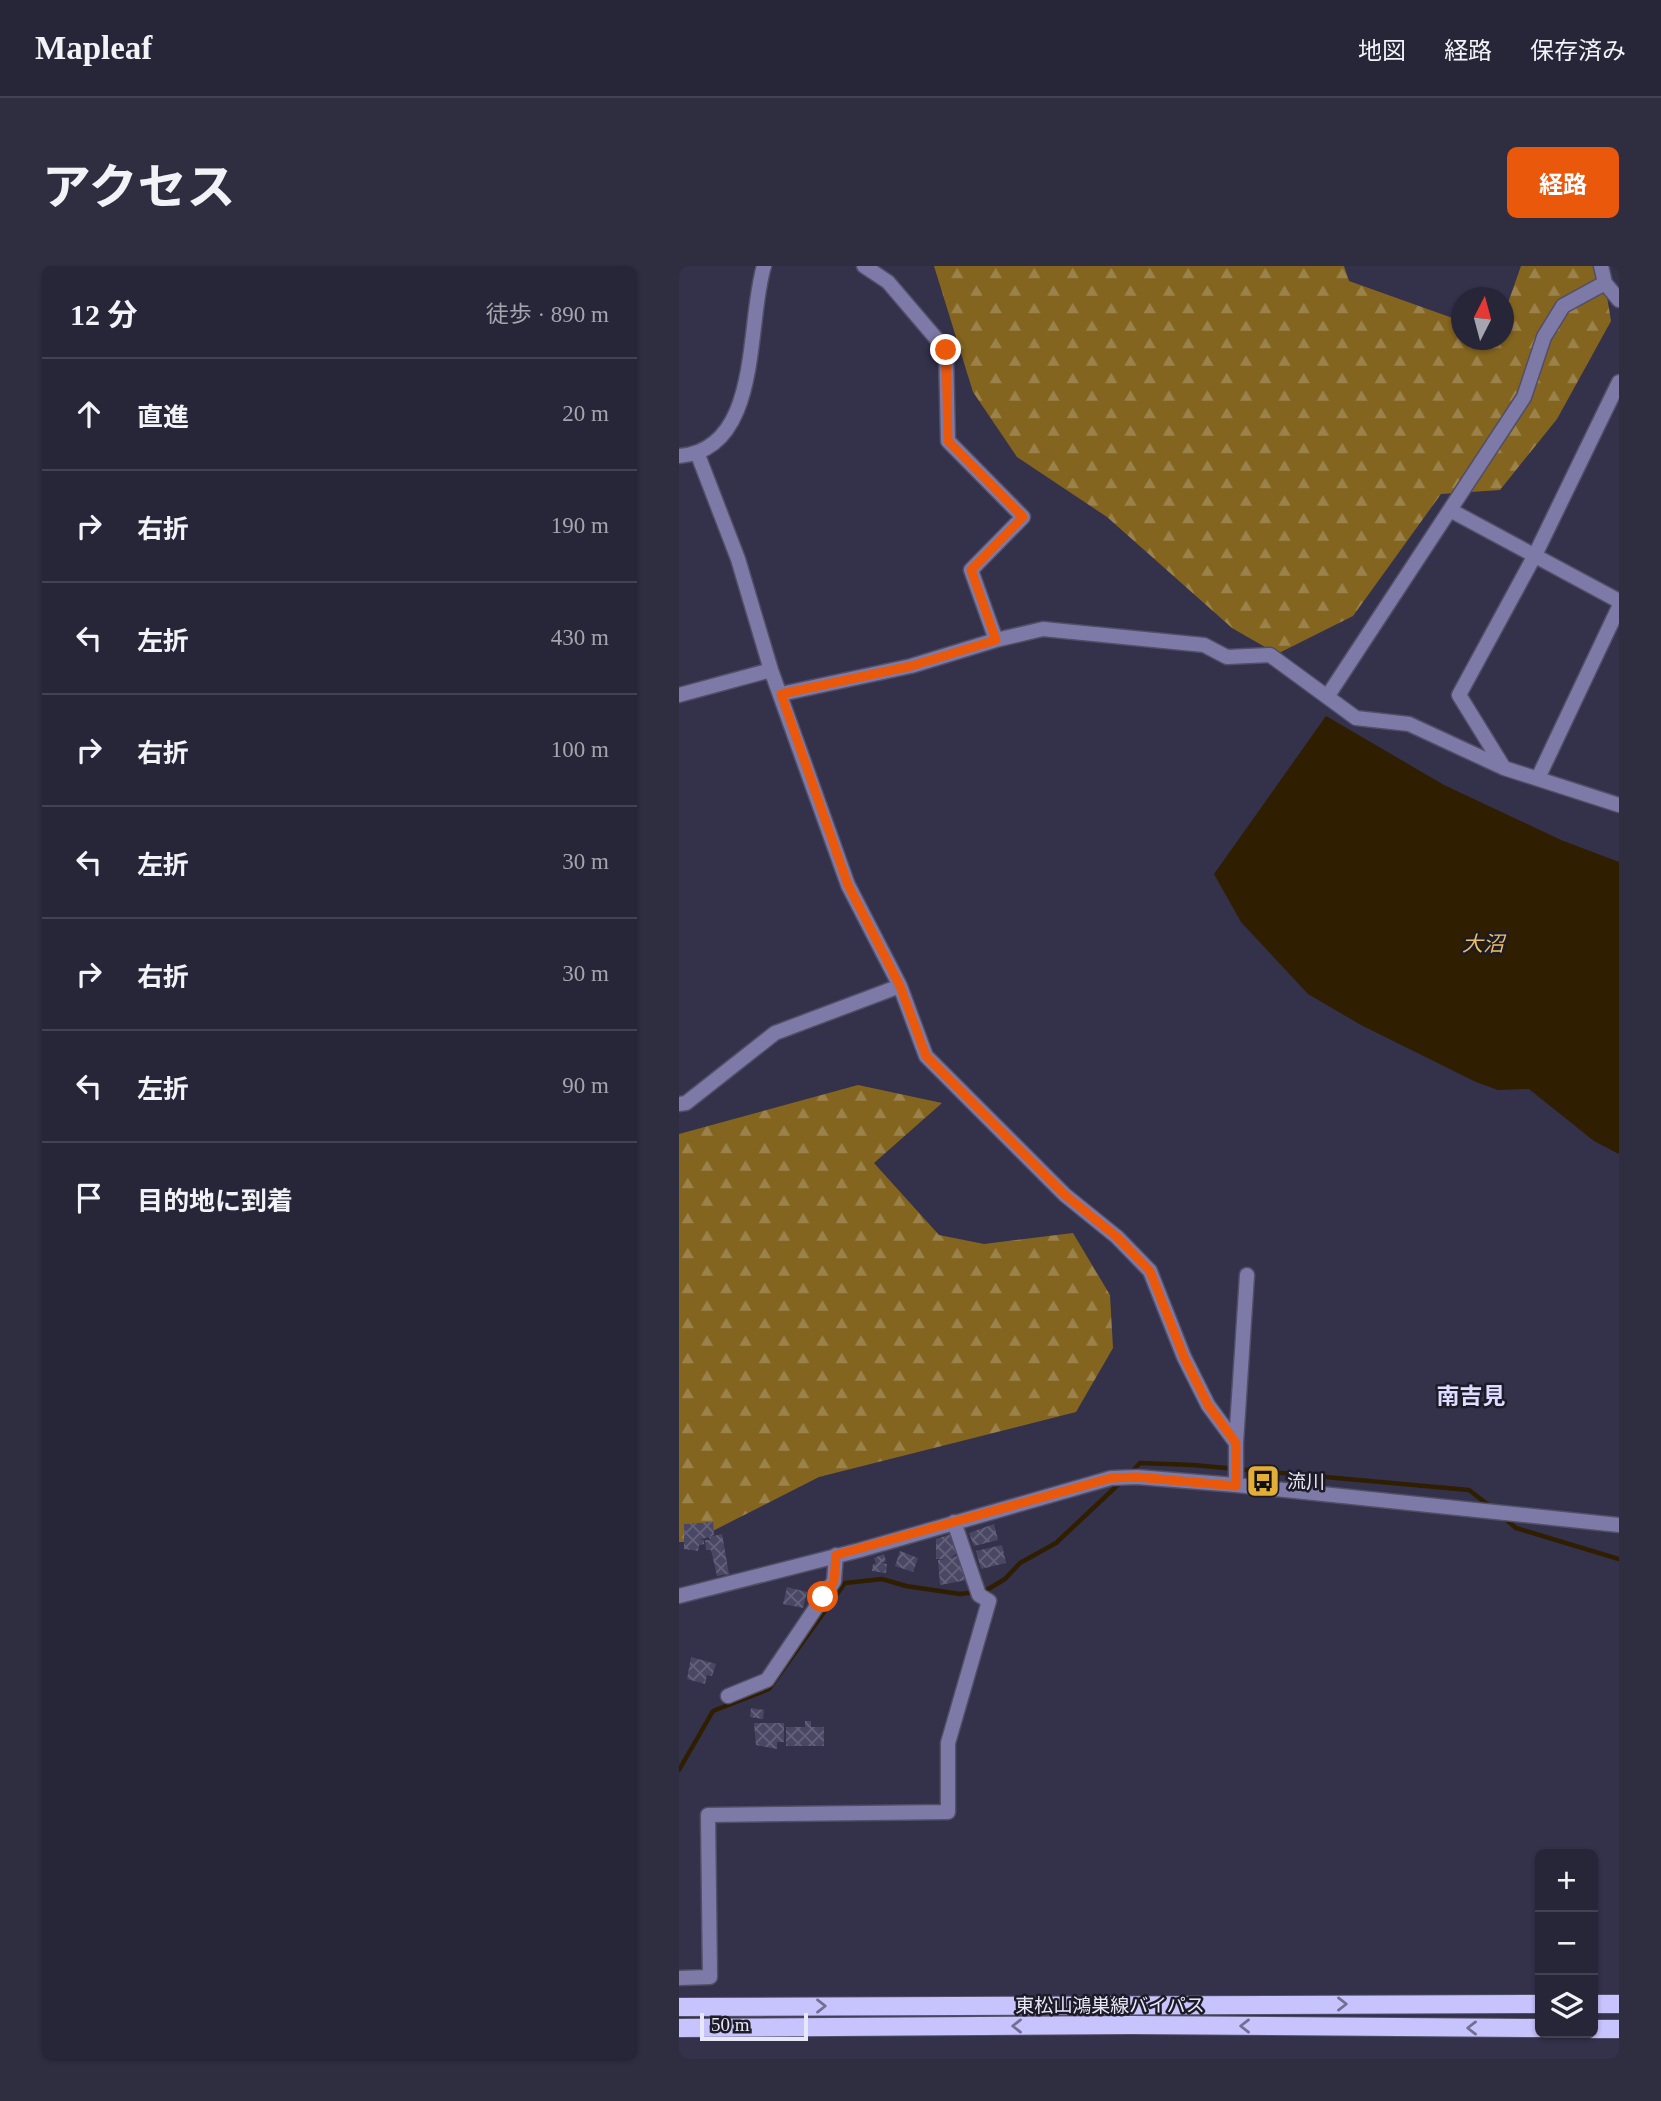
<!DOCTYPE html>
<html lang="ja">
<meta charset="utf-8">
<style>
:root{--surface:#272538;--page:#2f2d40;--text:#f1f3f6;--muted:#a4a5ae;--line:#434253;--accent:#ea580c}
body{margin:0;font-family:"Times New Roman","Noto Sans JP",serif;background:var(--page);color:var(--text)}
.controls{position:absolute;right:21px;bottom:21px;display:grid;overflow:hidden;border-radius:10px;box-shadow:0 2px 5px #0004}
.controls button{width:63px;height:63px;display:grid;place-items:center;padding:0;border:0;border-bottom:2px solid var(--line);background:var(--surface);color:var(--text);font:35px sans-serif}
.compass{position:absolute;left:772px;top:21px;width:63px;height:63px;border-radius:50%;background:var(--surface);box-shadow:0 2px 5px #0004;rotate:6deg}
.scale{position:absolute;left:21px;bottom:18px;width:108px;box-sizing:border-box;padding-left:7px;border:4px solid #e8e7f8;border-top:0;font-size:19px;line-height:24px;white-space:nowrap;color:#e8e7f8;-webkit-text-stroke:5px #1c1b27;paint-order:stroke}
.stop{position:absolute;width:21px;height:21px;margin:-16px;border:5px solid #ea580c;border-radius:50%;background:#fff}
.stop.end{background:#ea580c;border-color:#fff;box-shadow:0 2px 7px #0008}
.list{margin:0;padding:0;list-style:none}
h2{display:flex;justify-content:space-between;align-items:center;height:91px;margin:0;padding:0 28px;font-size:30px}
h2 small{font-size:23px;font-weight:400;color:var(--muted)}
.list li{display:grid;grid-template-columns:46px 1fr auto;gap:21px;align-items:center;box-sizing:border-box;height:112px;padding:0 28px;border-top:2px solid var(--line)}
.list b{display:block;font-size:26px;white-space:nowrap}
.list em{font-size:23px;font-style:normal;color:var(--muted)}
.icon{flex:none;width:38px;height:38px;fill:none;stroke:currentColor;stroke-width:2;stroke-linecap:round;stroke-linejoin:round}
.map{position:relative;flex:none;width:940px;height:1793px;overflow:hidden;border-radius:10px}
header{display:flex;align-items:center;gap:42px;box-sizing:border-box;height:98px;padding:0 35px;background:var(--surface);border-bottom:2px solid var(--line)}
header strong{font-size:33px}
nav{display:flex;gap:38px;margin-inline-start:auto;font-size:24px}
.intro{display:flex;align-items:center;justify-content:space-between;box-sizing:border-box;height:168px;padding:0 42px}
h1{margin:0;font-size:49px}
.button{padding:18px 32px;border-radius:10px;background:var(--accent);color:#fff;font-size:24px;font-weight:700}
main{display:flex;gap:42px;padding:0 42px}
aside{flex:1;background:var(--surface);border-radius:10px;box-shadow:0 2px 5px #0004}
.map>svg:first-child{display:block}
.forest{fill:url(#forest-firs)}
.water{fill:#2f1f00}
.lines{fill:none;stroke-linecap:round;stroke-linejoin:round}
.stream{stroke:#2f1f00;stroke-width:4.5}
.building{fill:url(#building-cross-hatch)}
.minor-casing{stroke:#514e67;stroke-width:17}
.major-casing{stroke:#514e67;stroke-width:20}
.minor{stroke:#7e7aa8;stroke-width:14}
.major{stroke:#c7c3fc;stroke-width:18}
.oneway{stroke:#726f92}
.route{stroke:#ea580c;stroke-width:9}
.labels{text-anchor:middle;stroke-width:5;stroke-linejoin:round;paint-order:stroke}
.poi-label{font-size:19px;fill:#e8e7f8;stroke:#1c1b27;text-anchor:start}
.street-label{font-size:19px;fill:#e8e7f8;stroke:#1c1b27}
.water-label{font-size:21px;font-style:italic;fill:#ecbf60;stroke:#1c1b27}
.quarter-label{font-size:23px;font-weight:bold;fill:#dfddff;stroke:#1c1b27}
</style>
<header>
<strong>Mapleaf</strong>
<nav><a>地図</a><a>経路</a><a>保存済み</a></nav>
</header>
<div class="intro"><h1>アクセス</h1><a class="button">経路</a></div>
<main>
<aside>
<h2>12 分<small>徒歩 · 890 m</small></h2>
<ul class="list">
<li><svg class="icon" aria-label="ahead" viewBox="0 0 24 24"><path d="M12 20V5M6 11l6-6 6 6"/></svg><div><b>直進</b></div><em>20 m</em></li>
<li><svg class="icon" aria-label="right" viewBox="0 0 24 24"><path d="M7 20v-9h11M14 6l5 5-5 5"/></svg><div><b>右折</b></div><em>190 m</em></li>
<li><svg class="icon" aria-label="left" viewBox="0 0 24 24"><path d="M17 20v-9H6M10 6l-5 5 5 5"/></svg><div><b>左折</b></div><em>430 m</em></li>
<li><svg class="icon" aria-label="right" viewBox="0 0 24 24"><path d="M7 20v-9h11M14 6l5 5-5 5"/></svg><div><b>右折</b></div><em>100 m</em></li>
<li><svg class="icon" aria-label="left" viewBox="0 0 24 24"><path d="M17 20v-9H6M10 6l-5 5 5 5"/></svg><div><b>左折</b></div><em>30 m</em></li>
<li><svg class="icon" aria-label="right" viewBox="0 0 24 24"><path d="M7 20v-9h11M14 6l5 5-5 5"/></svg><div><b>右折</b></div><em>30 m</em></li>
<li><svg class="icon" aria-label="left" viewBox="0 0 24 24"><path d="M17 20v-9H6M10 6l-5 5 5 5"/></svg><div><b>左折</b></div><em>90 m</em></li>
<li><svg class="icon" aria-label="arrive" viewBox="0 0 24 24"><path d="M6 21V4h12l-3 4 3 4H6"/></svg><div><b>目的地に到着</b></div></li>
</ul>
</aside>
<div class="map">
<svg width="940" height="1793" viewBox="0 0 940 1793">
<defs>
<pattern id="forest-firs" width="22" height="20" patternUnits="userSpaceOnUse" patternTransform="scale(1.75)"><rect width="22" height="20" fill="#84651f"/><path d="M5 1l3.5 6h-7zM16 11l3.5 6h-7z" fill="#9b824b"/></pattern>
<pattern id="building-cross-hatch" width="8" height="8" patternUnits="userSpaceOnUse" patternTransform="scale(1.75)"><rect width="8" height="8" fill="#494763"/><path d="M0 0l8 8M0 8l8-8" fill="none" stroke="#63627a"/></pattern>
</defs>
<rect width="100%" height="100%" fill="#34314b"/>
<path class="forest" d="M255 0H665L670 15 782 55V74H824L825 48 842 0H923L932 55 878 153 821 224 762 228 674 350 598 388 553 362 428 251 338 191 294 126Z
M179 819 263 837 195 897 260 969 305 978 394 967 431 1029 434 1082 397 1146 140 1211 12 1276H0V868Z"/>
<path class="water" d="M647 450 765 519 882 574 940 596V888L915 875 850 823 819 824 797 816 682 759 629 728 562 656 535 608Z"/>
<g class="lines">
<path class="stream" d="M451 1208 461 1197 514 1199 790 1224 812 1241
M824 1251 837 1262 940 1293
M0 1504 34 1445 90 1423 166 1317 203 1313 227 1320 281 1328 306 1325 326 1313 341 1297 377 1277 442 1216"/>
</g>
<path class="building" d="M34 1256 35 1269 21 1274H25V1278L20 1279 19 1285 5 1283V1258Z
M315 1258 319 1274 295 1280 290 1267Z
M275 1267 278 1287 272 1292 278 1290 280 1298 284 1297 288 1314 261 1319 259 1294 266 1293H257V1273Z
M43 1268 50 1308 38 1310 32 1284H27L26 1274H31L32 1279 30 1271Z
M323 1279 327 1297 302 1303 297 1285Z
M221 1285 239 1292 234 1306 216 1300Z
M205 1288 207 1295 202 1297 208 1298 207 1307 193 1305 194 1298H197L195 1292Z
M108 1321 128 1326 124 1342 104 1338Z
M12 1391 37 1398 33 1410 28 1409 26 1418 8 1413Z
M72 1442 85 1444 84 1453 71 1451Z
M126 1455H132V1461H145V1480H107V1461H126Z
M75 1457H105V1476H98V1483L77 1479Z"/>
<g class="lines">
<defs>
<path id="minor" d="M185 0 209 16 267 84 269 175 344 251 292 304 317 374
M922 0 926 17 940 34
M19 189 59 293 92 404 169 619 221 720 247 790 386 929 438 971 471 1005 505 1091 529 1139 557 1177V1219
M0 190C83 184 67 59 85 0
M771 244 940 335
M102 428 232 400 317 374 364 363 525 379 548 391 591 389 677 452 730 458 825 502 940 539
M0 429 92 404
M648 431 845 131 865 71 884 40 926 17
M825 502 780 429 856 289 940 116
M859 512 940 341
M0 838 7 837 96 767 221 720
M557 1177 568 1009
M0 1330 181 1284 432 1212 458 1211 557 1219 940 1259
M49 1430 88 1414 155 1315 157 1289
M0 1712 31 1711 29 1549 269 1546V1477L310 1335 300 1329 275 1256"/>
<path id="major" d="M914 1738H940
M0 1741 861 1738
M0 1762 452 1759 861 1762
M914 1763H940"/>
</defs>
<use href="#minor" class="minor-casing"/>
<use href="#major" class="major-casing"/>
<use href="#minor" class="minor"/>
<use href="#major" class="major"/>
</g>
<defs><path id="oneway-chevron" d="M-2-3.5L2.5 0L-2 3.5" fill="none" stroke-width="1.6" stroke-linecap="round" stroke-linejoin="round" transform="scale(1.75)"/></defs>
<g class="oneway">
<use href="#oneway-chevron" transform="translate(663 1738)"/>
<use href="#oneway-chevron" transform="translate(142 1740)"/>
<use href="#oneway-chevron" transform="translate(338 1760) rotate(180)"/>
<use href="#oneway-chevron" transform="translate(566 1760) rotate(-180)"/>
<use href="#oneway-chevron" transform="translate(793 1762) rotate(-180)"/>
</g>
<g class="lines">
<path class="route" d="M144 1331 155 1315 157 1289 432 1212 458 1211 557 1220V1177L529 1139 505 1091 471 1005 438 971 386 929 247 790 221 720 169 619 102 428 232 400 317 374 292 304 344 251 269 175 267 84"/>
</g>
<defs>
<symbol id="bus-square" viewBox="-11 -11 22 22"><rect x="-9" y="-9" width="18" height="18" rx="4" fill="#e3ae35" stroke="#1c1b27"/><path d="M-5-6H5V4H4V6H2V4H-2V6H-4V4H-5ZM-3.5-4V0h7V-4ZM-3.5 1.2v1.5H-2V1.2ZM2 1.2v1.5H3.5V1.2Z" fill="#111"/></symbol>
</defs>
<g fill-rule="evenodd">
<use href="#bus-square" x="565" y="1196" width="38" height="38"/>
</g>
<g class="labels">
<g class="poi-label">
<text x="608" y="1222">流川</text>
</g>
<g class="street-label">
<text x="431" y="1746">東松山鴻巣線バイパス</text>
</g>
<g class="water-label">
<text x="804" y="685">大沼</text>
</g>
<g class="quarter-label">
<text x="792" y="1138">南吉見</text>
</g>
</g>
</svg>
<div class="controls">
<button>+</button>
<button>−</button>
<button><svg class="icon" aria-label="layers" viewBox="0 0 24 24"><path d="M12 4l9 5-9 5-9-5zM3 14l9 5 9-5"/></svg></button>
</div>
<svg class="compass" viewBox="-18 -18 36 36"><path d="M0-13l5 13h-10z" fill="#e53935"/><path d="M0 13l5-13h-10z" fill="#a4a5ae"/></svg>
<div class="scale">50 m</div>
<div class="stop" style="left:144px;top:1331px"></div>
<div class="stop end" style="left:267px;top:84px"></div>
</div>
</main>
